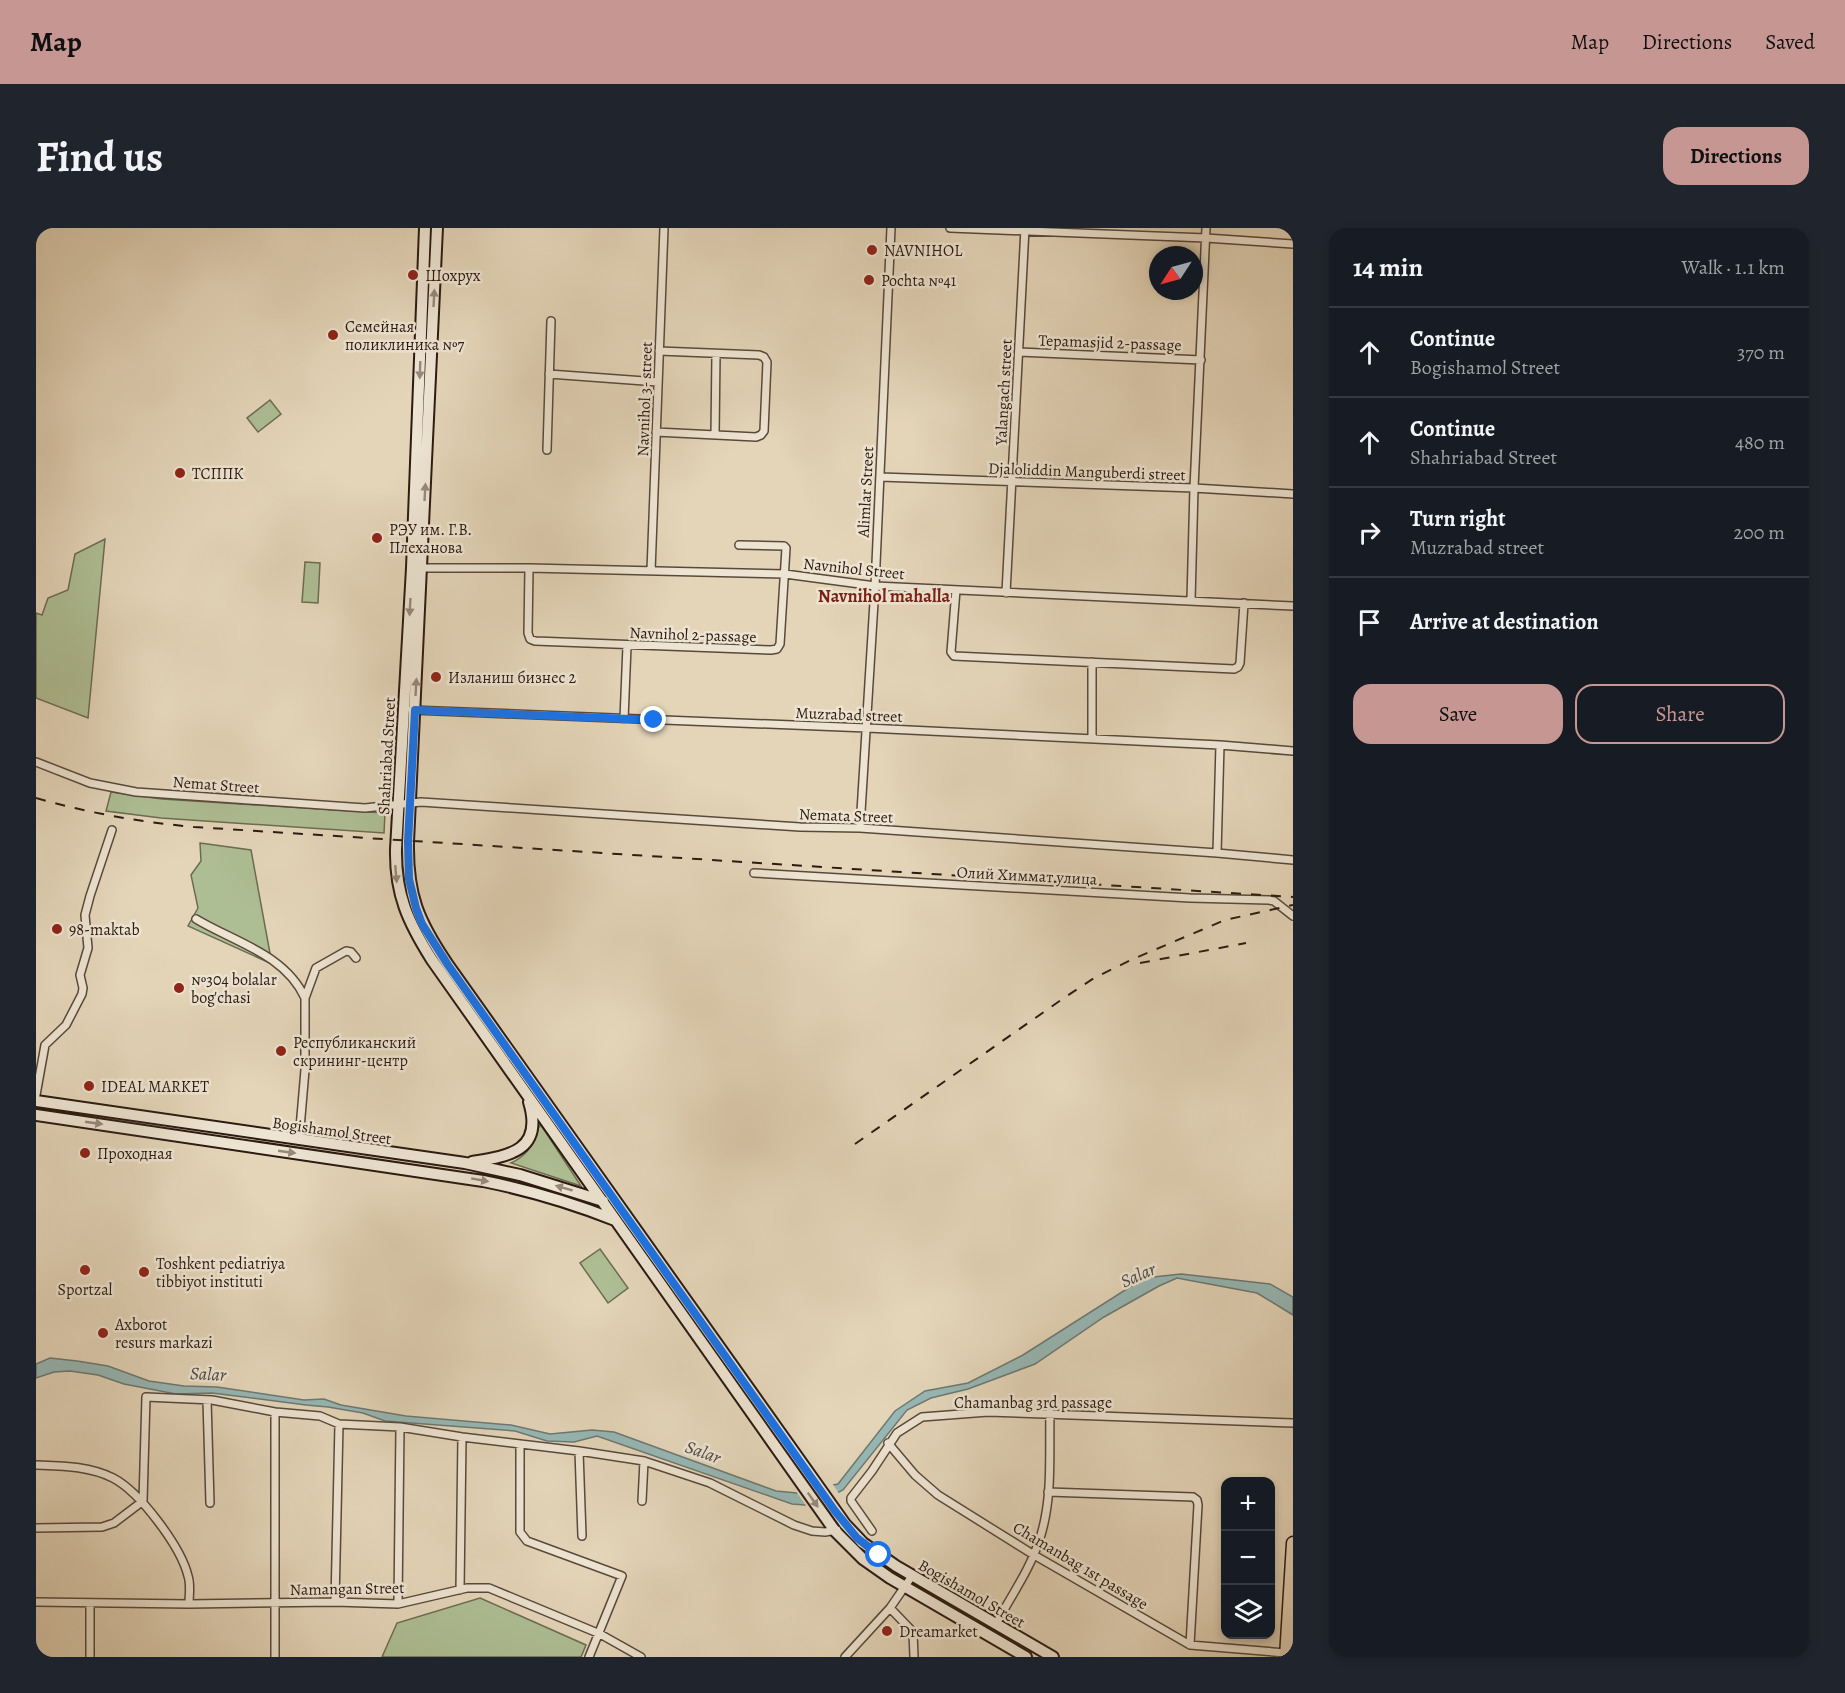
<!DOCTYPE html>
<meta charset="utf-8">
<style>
:root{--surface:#171b24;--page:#20242c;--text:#f1f3f6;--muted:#9ea1a6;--line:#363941;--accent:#c59692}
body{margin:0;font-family:Alegreya,serif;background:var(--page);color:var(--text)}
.controls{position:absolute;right:18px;bottom:18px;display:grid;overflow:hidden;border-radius:12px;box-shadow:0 3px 9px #0003}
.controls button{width:54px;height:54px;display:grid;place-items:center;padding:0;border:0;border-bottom:2px solid var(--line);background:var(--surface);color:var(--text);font:30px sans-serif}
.compass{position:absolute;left:1113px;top:18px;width:54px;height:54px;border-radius:50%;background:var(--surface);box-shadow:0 3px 9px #0003;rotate:234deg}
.stop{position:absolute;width:18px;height:18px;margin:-14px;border:4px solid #1a73e8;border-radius:50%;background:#fff}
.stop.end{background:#1a73e8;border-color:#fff;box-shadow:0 2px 6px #0008}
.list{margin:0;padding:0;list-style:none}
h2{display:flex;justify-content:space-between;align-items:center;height:78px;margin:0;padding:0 24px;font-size:26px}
h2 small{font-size:20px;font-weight:400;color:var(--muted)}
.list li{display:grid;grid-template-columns:39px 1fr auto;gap:18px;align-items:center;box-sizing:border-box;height:90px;padding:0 24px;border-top:2px solid var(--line)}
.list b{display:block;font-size:22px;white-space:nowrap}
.list p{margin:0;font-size:20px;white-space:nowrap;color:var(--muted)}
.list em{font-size:20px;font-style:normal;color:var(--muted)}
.actions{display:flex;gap:12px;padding:18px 24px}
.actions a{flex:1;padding:14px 0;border:2px solid var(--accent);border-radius:18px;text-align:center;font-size:21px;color:var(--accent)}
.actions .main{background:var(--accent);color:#111}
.icon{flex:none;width:33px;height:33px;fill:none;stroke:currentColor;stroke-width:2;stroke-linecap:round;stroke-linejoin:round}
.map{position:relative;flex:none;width:1257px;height:1429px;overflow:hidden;border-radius:18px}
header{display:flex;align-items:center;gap:36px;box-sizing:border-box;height:84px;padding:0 30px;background:var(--accent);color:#111}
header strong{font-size:28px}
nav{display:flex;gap:33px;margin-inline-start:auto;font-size:21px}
.intro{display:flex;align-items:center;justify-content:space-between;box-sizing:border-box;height:144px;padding:0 36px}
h1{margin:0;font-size:42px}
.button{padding:15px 27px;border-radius:18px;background:var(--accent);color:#111;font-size:21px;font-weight:700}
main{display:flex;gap:36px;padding:0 36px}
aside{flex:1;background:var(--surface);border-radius:18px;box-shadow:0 3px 9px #0003}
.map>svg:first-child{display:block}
.green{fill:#aebe94;stroke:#6c6c52;stroke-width:1.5}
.water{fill:#97b8b6;stroke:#6c7974;stroke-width:1.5}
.pier{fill:#e4d5b9}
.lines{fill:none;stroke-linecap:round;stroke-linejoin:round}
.street-casing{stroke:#59493b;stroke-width:10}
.secondary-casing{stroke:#2b1a11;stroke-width:14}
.primary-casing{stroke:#2b1a11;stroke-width:15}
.street{stroke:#ede4d2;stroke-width:7}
.secondary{stroke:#ede4d2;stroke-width:10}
.primary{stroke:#e4d5b9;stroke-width:12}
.rail{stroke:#2b1a11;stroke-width:2;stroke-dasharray:10 10;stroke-linecap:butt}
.oneway{fill:#96897b}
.route{stroke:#1a73e8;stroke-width:8}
.poi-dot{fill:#8f2418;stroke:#ede4d2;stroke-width:2}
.labels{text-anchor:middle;stroke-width:5;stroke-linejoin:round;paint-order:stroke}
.poi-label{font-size:16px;fill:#2b1a11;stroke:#ede4d2;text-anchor:start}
.street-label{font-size:16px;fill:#2b1a11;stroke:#ede4d2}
.neighbourhood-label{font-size:18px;font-weight:bold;fill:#7a1f14;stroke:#ede4d2}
.water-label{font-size:18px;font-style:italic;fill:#4b4943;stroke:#ede4d2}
</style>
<header>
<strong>Map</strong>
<nav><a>Map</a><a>Directions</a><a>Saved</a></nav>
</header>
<div class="intro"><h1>Find us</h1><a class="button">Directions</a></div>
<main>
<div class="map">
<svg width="1257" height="1429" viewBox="0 0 1257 1429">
<rect width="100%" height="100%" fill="#e4d5b9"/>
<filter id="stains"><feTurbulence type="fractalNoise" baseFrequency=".00333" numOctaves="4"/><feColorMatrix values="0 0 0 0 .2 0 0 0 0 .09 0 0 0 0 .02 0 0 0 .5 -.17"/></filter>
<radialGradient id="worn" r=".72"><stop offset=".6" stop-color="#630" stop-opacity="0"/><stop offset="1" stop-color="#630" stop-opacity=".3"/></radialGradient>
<path class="green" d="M234 172 245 186 222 204 211 190Z
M69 311 52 490 0 470V385L6 387 12 370 32 362 39 326Z
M269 334 284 335 282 375 266 374Z
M75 564 126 571 349 585 348 605 125 590 70 583Z
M164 615 215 622 236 736 152 698 162 680 155 647 165 633Z
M505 897 545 958 475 935C488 929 500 917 500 902Z
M564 1021 592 1060 572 1075 544 1035Z
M444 1370 550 1417 545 1429H346L361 1395Z"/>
<path class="water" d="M1145 1046 1234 1056 1257 1069V1087L1221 1065 1141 1050 1123 1058 1068 1089 999 1136 932 1161 895 1170 871 1182 807 1262 789 1271 769 1277 756 1276 561 1208 538 1214 511 1213 479 1203 349 1193 327 1185 292 1179 270 1177 176 1165 140 1166 88 1156 62 1147 34 1143 18 1144 0 1150V1136L14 1130 41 1133 72 1138 113 1153 148 1158 181 1159 268 1172 288 1171 305 1177 370 1188 475 1197 514 1206 556 1202 578 1204 740 1263 761 1265 802 1256 859 1183 889 1163 932 1155 987 1127 1108 1050Z"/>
<path class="pier" d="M796 1255 804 1267 790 1274 771 1279 759 1262Z"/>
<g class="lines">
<defs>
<path id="street" d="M914 0 1170 10 1257 16
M983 124 1165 132
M513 146 622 154
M620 204 720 209 725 207 728 203 731 134 728 129 723 127 623 123
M679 207 680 126
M511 222 515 93
M844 249 1158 260 1257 266
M382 340H493L749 346 839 358 1257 378
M493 340 492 405 494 411 499 413 735 422 741 421 744 416 750 320 748 318 703 317
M615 343 628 0
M920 362 915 424 918 428 1198 441 1202 439 1204 435 1208 375
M970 365 989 0
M1155 372 1158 260 1170 0
M376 482 831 500 1184 517 1257 523
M588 491 591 418
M1056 511V434
M0 534 54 555 100 564 329 580 385 574 764 599 824 600 1181 625 1257 632
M824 600 839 358 855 0
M1181 625 1184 517
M718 645 1154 670 1233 672 1238 673 1257 688
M160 691C198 714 249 726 269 770
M0 867 9 817 30 797 46 766 47 760 44 747 52 720 49 687 54 668 76 602
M263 912 269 842V770L280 740 310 723 315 724 320 730
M171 1172 174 1275
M852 1215 879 1247 902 1267 998 1327 1154 1417 1250 1425
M484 1216V1304L491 1313 586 1348 553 1429
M543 1223 546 1308
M0 1237C26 1238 53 1238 77 1250 104 1264 145 1319 152 1348 155 1356 153 1367 153 1376
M1012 1264 1157 1269 1161 1272 1162 1277 1154 1417
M606 1273 608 1233
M0 1300 66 1299 78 1295 107 1273 110 1169 176 1172 239 1184 284 1188 303 1196 364 1199 426 1209 543 1223 608 1233 674 1255 758 1297 776 1303 789 1304 801 1302
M836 1303 815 1273V1270L836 1243 861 1205 886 1189 952 1184 1257 1195
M424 1362 426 1209
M0 1374 153 1376 299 1374 362 1376 431 1360H453L564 1406 605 1429
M299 1374 303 1196
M362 1376 364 1199
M854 1380 877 1404 878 1429
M960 1396C975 1368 995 1340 1004 1310 1017 1270 1013 1226 1014 1185
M54 1429V1375
M239 1429V1184
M809 1429 854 1380 876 1348"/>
<path id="secondary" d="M389 0 376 340 360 621C359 666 372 694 396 732L799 1303 827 1331 854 1350 990 1429
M401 0 372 614C371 667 382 693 412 737L809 1296 827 1315 860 1338 1017 1429
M0 873 429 935 484 947 567 973
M0 887 447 953C492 962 536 975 579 992
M436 934C473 928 508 923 493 874"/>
<path id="primary" d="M1250 1429 1257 1315"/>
</defs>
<use href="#street" class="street-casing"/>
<use href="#secondary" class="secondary-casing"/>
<use href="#primary" class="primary-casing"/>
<use href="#street" class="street"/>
<use href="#secondary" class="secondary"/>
<use href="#primary" class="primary"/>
<path class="rail" d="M0 570C52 585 104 594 158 599L1257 669
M1104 735 1210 715
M819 916 1025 772 1058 750 1097 731 1189 692 1257 677"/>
</g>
<defs><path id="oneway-solid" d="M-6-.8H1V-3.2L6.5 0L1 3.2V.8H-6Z" transform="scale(1.5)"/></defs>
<g class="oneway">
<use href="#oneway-solid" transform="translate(398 70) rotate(-87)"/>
<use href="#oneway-solid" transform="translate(384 142) rotate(92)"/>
<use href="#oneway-solid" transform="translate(389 264) rotate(-87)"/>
<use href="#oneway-solid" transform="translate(374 379) rotate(93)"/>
<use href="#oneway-solid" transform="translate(380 459) rotate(-87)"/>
<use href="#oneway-solid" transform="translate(360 646) rotate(85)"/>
<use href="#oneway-solid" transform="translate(58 895) rotate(8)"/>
<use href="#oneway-solid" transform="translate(251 924) rotate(8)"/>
<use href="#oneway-solid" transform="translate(444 952) rotate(10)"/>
<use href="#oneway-solid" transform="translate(528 960) rotate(-164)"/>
<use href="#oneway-solid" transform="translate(777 1272) rotate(55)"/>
</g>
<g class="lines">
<path class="route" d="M618 492 379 482 372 614 373 651 380 680 386 696 412 737 799 1283 821 1310 843 1327"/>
</g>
<g class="poi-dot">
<circle cx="836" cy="22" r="6"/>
<circle cx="377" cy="47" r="6"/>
<circle cx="833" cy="52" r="6"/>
<circle cx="297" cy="107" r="6"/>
<circle cx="144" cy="245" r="6"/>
<circle cx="341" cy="310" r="6"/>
<circle cx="400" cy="449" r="6"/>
<circle cx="21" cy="701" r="6"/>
<circle cx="143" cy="760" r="6"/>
<circle cx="245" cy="823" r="6"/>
<circle cx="53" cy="858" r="6"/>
<circle cx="49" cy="925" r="6"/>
<circle cx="49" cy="1042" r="6"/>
<circle cx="108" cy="1044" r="6"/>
<circle cx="67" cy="1105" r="6"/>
<circle cx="851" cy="1403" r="6"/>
</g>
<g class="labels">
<g class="poi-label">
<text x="848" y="28">NAVNIHOL</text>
<text x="389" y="53">Шохрух</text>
<text x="845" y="58">Pochta №41</text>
<text x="309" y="104">Cемейная<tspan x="309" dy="18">поликлиника №7</tspan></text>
<text x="156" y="251">ТСППК</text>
<text x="353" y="307">РЭУ им. Г.В.<tspan x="353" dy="18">Плеханова</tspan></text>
<text x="412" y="455">Изланиш бизнес 2</text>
<text x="33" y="707">98-maktab</text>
<text x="155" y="757">№304 bolalar<tspan x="155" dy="18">bog'chasi</tspan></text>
<text x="257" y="820">Республиканский<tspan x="257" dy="18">скрининг-центр</tspan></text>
<text x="65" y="864">IDEAL MARKET</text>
<text x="61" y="931">Проходная</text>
<text x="120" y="1041">Toshkent pediatriya<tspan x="120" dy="18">tibbiyot instituti</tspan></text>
<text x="49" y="1067" text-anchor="middle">Sportzal</text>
<text x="79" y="1102">Axborot<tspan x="79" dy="18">resurs markazi</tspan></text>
<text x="863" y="1409">Dreamarket</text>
</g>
<g class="street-label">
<text transform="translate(1074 114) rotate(2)" y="6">Tepamasjid 2-passage</text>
<text transform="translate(967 164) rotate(-87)" y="6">Yalangach street</text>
<text transform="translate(608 171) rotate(-88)" y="6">Navnihol 3- street</text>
<text transform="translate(1051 243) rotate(2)" y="6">Djaloliddin Manguberdi street</text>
<text transform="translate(829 264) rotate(-87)" y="6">Аlimlar Street</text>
<text transform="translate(818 340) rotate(6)" y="6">Navnihol Street</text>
<text transform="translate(657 406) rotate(2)" y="6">Navnihol 2-passage</text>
<text transform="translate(813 486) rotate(2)" y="6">Muzrabad street</text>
<text transform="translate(350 528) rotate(-87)" y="6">Shahriabad Street</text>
<text transform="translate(180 556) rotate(4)" y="6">Nemat Street</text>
<text transform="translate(810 587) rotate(2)" y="6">Nemata Street</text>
<text transform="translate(991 647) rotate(3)" y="6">Олий Химмат улица</text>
<text transform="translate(296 902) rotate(8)" y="6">Bogishamol Street</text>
<text x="997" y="1180">Chamanbag 3rd passage</text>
<text transform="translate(1045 1337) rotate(31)" y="6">Chamanbag 1st passage</text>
<text transform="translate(311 1360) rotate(-1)" y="6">Namangan Street</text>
<text transform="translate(936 1365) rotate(30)" y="6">Bogishamol Street</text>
</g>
<g class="neighbourhood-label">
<text x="848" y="374">Navnihol mahalla</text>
</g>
<g class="water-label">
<text transform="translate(1102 1047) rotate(-24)" y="6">Salar</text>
<text transform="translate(172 1146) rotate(3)" y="6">Salar</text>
<text transform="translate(667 1224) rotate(20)" y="6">Salar</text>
</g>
</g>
<rect width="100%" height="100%" filter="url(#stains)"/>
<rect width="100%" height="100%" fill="url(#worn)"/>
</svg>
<div class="controls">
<button>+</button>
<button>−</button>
<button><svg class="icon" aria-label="layers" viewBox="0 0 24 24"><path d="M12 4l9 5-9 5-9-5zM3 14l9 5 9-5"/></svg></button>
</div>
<svg class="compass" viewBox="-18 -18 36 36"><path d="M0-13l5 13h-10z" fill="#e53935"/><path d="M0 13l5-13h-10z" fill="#9ea1a6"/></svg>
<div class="stop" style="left:843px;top:1327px"></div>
<div class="stop end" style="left:618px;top:492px"></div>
</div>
<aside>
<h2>14 min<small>Walk · 1.1 km</small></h2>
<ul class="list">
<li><svg class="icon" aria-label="ahead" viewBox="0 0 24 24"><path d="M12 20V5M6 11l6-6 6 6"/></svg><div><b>Continue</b><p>Bogishamol Street</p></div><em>370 m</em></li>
<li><svg class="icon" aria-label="ahead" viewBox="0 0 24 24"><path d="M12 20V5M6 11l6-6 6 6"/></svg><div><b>Continue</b><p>Shahriabad Street</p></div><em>480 m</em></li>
<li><svg class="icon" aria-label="right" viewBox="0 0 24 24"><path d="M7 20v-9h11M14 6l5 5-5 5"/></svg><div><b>Turn right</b><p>Muzrabad street</p></div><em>200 m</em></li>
<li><svg class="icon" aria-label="arrive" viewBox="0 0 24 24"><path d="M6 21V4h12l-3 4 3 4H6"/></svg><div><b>Arrive at destination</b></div></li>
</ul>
<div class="actions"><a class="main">Save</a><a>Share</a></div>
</aside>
</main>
